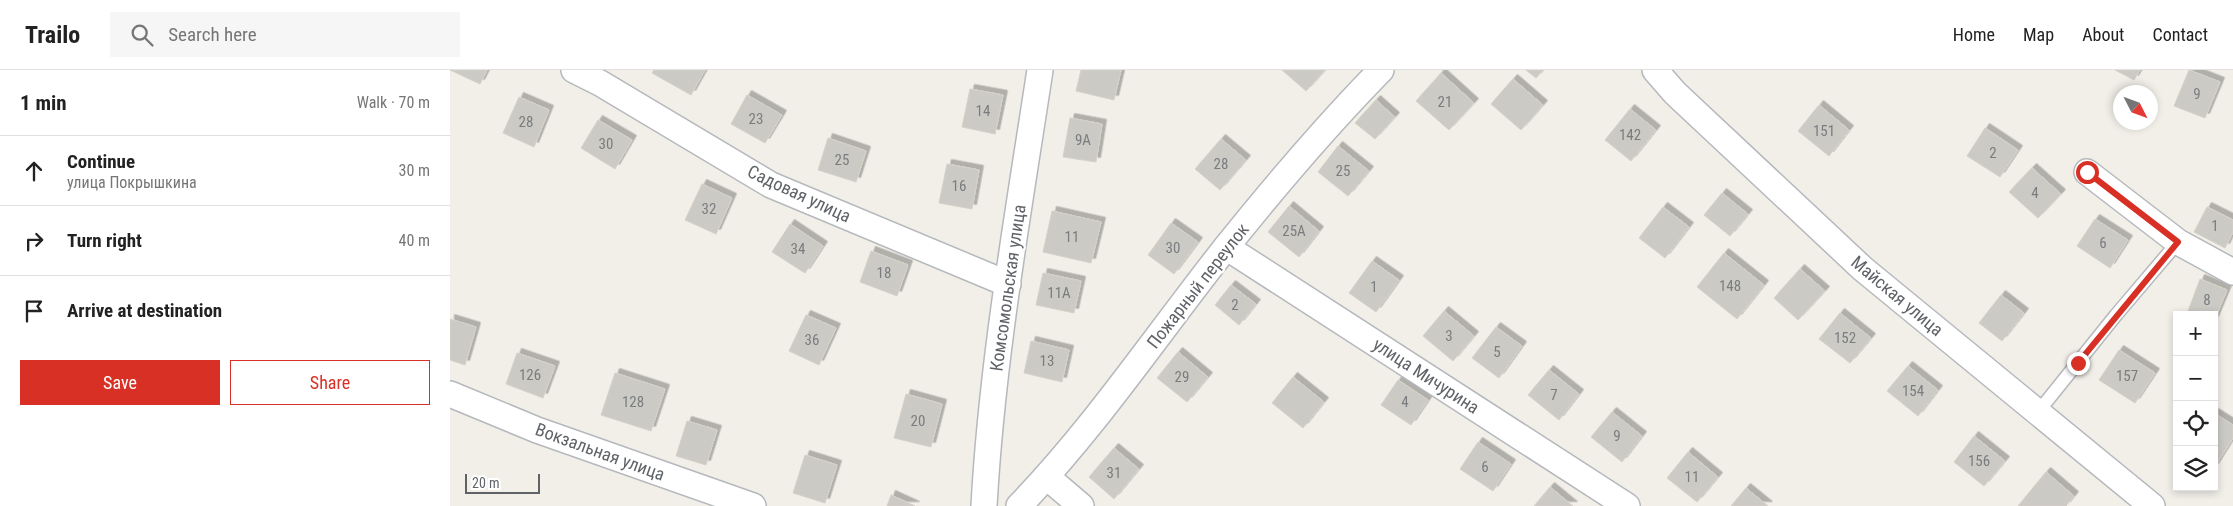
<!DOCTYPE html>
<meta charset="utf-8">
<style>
:root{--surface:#fff;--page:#f6f6f6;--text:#222;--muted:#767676;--line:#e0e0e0;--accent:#d93025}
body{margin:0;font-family:"Roboto Condensed",sans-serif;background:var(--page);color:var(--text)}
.controls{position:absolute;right:15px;bottom:15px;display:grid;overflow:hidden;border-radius:0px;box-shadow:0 2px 8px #0003}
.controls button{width:45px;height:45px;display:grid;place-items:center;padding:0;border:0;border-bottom:1px solid var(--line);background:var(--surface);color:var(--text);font:25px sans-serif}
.compass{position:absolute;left:1663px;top:15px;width:45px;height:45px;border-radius:50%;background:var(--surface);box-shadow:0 2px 8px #0003;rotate:132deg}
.scale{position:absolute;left:15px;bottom:12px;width:75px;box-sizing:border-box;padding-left:5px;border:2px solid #5f6368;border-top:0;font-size:14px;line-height:18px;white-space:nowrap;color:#5f6368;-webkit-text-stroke:4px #fff;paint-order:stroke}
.stop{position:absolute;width:15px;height:15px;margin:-11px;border:4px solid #d93025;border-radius:50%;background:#fff}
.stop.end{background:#d93025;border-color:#fff;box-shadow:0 1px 5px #0008}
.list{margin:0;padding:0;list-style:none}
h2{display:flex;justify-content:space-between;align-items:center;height:65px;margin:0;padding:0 20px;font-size:21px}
h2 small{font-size:16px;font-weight:400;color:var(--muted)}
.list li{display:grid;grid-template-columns:32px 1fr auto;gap:15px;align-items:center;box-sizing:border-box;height:70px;padding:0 20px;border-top:1px solid var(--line)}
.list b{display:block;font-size:19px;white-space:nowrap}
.list p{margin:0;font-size:16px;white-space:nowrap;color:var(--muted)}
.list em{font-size:16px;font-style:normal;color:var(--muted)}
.actions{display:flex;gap:10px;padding:15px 20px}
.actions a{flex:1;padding:11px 0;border:1px solid var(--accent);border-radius:0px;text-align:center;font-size:18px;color:var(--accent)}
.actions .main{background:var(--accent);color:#fff}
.icon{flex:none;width:28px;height:28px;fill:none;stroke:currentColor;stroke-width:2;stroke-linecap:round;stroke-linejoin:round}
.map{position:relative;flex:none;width:1783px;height:436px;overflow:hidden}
header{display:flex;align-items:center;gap:30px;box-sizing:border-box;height:70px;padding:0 25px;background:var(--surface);border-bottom:1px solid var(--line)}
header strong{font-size:24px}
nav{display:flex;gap:28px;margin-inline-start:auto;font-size:18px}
.search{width:350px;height:45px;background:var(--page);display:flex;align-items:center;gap:12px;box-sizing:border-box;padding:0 18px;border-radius:0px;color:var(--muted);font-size:19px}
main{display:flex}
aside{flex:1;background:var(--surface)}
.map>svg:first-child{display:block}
.building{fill:#cccac5;stroke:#d6d1c6;filter:url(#shadow)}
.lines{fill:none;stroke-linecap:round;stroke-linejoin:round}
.lane-casing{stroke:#b5b8bc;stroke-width:15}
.street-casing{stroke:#b5b8bc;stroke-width:28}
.lane{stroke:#fff;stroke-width:12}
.street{stroke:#fff;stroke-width:25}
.route{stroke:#d93025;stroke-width:6}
.labels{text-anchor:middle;stroke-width:4.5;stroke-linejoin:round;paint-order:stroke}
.number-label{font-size:15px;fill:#7a7d7f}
.street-label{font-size:18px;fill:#5f6368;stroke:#fff}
</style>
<header>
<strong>Trailo</strong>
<div class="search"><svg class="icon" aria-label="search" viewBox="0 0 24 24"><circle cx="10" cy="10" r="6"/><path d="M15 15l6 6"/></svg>Search here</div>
<nav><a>Home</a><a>Map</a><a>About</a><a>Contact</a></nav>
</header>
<main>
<aside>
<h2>1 min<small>Walk · 70 m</small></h2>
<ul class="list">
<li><svg class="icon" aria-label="ahead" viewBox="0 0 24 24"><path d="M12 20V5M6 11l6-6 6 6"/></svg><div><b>Continue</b><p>улица Покрышкина</p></div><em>30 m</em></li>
<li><svg class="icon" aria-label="right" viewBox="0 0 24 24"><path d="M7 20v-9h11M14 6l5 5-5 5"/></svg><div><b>Turn right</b></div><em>40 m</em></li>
<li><svg class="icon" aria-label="arrive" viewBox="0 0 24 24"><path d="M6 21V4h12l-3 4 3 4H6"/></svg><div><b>Arrive at destination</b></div></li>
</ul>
<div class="actions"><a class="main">Save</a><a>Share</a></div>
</aside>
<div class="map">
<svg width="1783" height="436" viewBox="0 0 1783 436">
<defs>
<filter id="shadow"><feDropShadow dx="4.5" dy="-4.5" stdDeviation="0" flood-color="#0004"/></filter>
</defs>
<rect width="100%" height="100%" fill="#f1efe8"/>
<path class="building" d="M0 0H37L30 14Z
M204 0H255L241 25 202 3Z
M631 0H671L664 30 626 21Z
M832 0H875L856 21Z
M1076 0H1093L1086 8Z
M1665 0H1690L1684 10Z
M1739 0 1770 12 1755 48 1724 36Z
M991 3 1024 33 999 60 966 31Z
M1063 9 1093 35 1071 60 1041 34Z
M520 19 553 25 545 64 512 57Z
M297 25 332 45 315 73 281 54Z
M69 27 99 40 84 77 53 63Z
M926 30 945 47 925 69 905 53Z
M1369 35 1399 60 1379 86 1348 61Z
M1180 39 1206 60 1181 91 1155 70Z
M620 48 652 54 646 92 613 87Z
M148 50 182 70 165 99 131 78Z
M1535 58 1568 80 1550 107 1517 86Z
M378 68 416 81 406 112 368 100Z
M771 69 796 90 770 120 745 99Z
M888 76 919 101 898 126 868 102Z
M497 94 529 100 522 139 489 133Z
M1582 98 1611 124 1588 148 1559 122Z
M252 114 282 128 266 164 235 150Z
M1272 123 1298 144 1280 166 1254 145Z
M839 136 869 161 849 187 818 162Z
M1213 137 1239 157 1215 188 1189 168Z
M1757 137 1783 150V162L1775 178 1744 162Z
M602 141 651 152 641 193 593 182Z
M1645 149 1678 170 1660 198 1627 176Z
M721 153 748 172 724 204 698 185Z
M340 154 373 176 355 203 322 182Z
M421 181 458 195 447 226 410 212Z
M1274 183 1314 215 1287 249 1247 217Z
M922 191 949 210 926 242 899 223Z
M1350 199 1375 221 1348 250 1324 228Z
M593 203 631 211 624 243 586 235Z
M1750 209 1777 220 1764 251V245H1748L1738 241Z
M781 215 806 234 789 255 765 235Z
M1551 225 1574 243 1552 271 1529 253Z
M994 241 1024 266 1003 291 973 266Z
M1390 243 1421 268 1400 293 1369 269Z
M356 245 386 258 369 295 339 281Z
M0 249 26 257 15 295 0 290Z
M1046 257 1072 276 1049 308 1022 288Z
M581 271 619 280 612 312 574 303Z
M1669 280 1705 303 1685 333 1649 310Z
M728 282 758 307 737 332 707 308Z
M67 283 105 296 93 328 56 314Z
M1458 296 1488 320 1468 346 1437 321Z
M1099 300 1129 324 1109 350 1078 325Z
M165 303 215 319 201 361 151 345Z
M843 307 874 332 853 358 822 333Z
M948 310 978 330 961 355 931 335Z
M456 324 492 334 481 377 444 368Z
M1162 342 1192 366 1172 392 1141 367Z
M1764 343 1783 355V368L1764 398Z
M237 351 267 360 256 395 226 386Z
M1524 366 1555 391 1534 416 1504 392Z
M1028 372 1061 394 1043 421 1010 399Z
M664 378 689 399 664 429 639 407Z
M1238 382 1268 407 1247 432 1217 408Z
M355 385 387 395 375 433 343 423Z
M1596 402 1624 426 1616 436H1568Z
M1100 417 1123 436H1084Z
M1296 418 1318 436H1281Z
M441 425 465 436H437Z"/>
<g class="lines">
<defs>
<path id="lane" d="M1588 342 1666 245 1728 172"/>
<path id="street" d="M124 0 150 13 321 115 558 214
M1205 0 1225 23 1413 199 1702 436
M1637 102 1728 172 1783 202
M776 177 1177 436
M0 324 87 360 303 436
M597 407 631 436
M534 436C542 290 568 145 590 0
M569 436C646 356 708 263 777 176 826 115 876 56 931 0"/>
</defs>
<use href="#lane" class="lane-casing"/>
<use href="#street" class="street-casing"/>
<use href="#lane" class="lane"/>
<use href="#street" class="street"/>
</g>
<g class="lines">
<path class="route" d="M1628 293 1728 172 1637 102"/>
</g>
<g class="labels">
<g class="number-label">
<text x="1747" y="29">9</text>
<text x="995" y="37">21</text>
<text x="533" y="46">14</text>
<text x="306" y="54">23</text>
<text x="76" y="57">28</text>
<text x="1374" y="66">151</text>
<text x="1180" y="70">142</text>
<text x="633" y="75">9А</text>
<text x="156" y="79">30</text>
<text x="1543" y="88">2</text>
<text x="392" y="95">25</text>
<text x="771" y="99">28</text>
<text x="893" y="106">25</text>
<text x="509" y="121">16</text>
<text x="1585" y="128">4</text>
<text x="259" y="144">32</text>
<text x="1765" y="161">1</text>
<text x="844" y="166">25А</text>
<text x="622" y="172">11</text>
<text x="1653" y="178">6</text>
<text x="723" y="183">30</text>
<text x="348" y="184">34</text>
<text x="434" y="208">18</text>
<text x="1280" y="221">148</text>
<text x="924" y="222">1</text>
<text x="609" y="228">11А</text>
<text x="1757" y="235">8</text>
<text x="785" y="240">2</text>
<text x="999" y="271">3</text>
<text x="1395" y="273">152</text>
<text x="362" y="275">36</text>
<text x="1047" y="287">5</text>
<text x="597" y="296">13</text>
<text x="80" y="310">126</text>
<text x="1677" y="311">157</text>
<text x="732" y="312">29</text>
<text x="1463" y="326">154</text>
<text x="1104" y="330">7</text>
<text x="183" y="337">128</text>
<text x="955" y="337">4</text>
<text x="468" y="356">20</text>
<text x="1167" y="371">9</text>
<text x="1529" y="396">156</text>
<text x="1035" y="402">6</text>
<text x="664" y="408">31</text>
<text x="1242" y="412">11</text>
</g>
<g class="street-label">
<text transform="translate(349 124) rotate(25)" y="6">Садовая улица</text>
<text transform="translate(748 216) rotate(-52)" y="6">Пожарный переулок</text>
<text transform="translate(558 218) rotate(-82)" y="6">Комсомольская улица</text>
<text transform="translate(1447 226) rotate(40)" y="6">Майская улица</text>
<text transform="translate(976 306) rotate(33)" y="6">улица Мичурина</text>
<text transform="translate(150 382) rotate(20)" y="6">Вокзальная улица</text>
</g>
</g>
</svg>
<div class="controls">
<button>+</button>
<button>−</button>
<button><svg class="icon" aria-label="locate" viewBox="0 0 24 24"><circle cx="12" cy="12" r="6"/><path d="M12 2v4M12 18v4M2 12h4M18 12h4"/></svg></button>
<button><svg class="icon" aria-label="layers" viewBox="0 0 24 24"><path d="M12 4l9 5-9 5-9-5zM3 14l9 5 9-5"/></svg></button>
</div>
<svg class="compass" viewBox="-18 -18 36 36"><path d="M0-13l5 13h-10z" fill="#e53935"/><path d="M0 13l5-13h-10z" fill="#767676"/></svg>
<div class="scale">20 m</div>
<div class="stop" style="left:1637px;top:102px"></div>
<div class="stop end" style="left:1628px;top:293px"></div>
</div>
</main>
